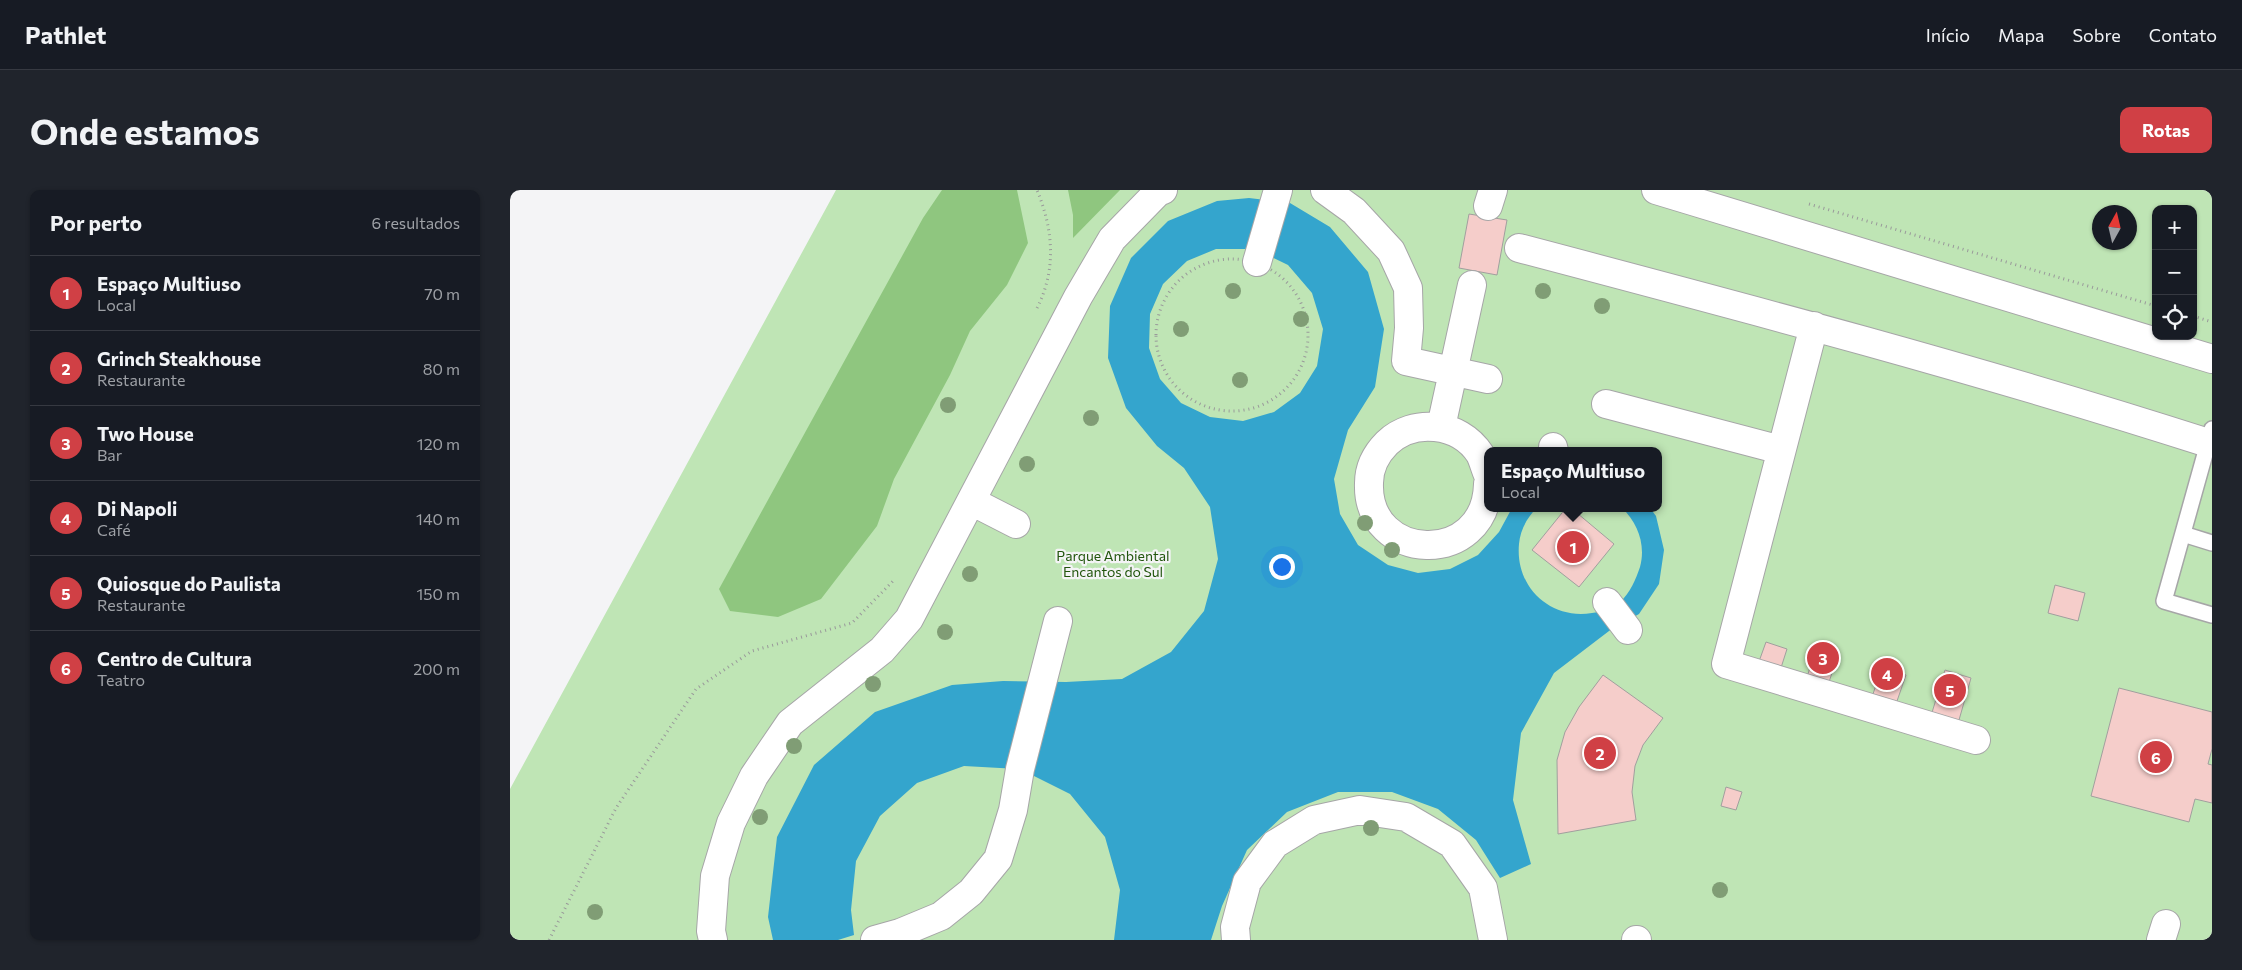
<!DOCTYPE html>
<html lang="pt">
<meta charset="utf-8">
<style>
:root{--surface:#171b24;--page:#20242c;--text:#f1f3f6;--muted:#9ea1a6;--line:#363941;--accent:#d04045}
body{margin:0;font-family:Commissioner,sans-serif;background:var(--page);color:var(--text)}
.controls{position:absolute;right:15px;top:15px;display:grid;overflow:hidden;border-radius:10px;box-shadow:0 1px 4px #0004}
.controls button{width:45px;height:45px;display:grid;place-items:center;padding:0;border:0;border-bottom:1px solid var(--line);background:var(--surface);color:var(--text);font:25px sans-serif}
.compass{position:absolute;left:1582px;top:15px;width:45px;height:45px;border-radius:50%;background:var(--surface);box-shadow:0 1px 4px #0004;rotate:8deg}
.you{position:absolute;left:771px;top:376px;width:18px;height:18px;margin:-12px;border:4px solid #fff;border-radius:50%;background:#1a73e8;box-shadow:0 0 0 8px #1a73e833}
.badge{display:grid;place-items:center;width:32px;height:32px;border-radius:50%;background:var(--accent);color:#fff;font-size:16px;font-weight:700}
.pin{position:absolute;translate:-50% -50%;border:2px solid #fff;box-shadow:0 1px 5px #0006}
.popup{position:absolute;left:974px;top:257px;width:178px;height:65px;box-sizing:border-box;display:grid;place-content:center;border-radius:10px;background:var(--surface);filter:drop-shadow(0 1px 4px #0005);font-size:16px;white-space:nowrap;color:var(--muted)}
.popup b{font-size:19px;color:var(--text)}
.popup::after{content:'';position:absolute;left:50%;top:100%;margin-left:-10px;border:10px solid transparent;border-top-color:var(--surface)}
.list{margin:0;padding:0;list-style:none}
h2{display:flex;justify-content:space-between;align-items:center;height:65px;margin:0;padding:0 20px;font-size:21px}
h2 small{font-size:16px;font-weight:400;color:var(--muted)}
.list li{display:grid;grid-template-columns:32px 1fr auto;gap:15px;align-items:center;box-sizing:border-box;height:75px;padding:0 20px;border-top:1px solid var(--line)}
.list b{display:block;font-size:19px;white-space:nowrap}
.list p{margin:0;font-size:16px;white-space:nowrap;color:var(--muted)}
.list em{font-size:16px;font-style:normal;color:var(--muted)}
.icon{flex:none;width:28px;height:28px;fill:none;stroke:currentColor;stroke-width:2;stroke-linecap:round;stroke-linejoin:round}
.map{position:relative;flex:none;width:1702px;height:750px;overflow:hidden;border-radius:10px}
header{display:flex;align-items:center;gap:30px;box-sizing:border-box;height:70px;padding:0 25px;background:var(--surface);border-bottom:1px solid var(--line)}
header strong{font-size:24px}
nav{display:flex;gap:28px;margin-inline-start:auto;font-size:18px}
.intro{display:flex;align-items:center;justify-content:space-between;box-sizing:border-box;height:120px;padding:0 30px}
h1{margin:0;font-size:35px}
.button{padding:12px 22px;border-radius:10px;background:var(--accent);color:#fff;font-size:18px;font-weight:700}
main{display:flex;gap:30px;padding:0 30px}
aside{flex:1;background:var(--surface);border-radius:10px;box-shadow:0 1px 4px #0004}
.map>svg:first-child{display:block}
.green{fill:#bfe5b5;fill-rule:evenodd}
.forest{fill:#8fc67f}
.water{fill:#34a5cd;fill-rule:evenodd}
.building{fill:#f5cdca;stroke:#a19f9e}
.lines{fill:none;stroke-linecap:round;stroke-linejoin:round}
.lane-casing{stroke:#a6a6a7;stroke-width:18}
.street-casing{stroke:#a6a6a7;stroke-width:30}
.path{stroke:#99999a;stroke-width:3;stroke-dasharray:1 4;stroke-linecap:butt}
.lane{stroke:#fff;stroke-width:15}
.street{stroke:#fff;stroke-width:28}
.tree{fill:#809d75}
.labels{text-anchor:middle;stroke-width:4.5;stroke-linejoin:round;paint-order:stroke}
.park-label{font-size:14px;fill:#21550c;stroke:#f4f4f6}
</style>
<header>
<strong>Pathlet</strong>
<nav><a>Início</a><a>Mapa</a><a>Sobre</a><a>Contato</a></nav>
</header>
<div class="intro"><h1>Onde estamos</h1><a class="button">Rotas</a></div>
<main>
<aside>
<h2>Por perto<small>6 resultados</small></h2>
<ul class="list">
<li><span class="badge">1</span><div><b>Espaço Multiuso</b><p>Local</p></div><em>70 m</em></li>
<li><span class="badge">2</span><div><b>Grinch Steakhouse</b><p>Restaurante</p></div><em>80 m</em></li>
<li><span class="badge">3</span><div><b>Two House</b><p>Bar</p></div><em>120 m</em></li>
<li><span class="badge">4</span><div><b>Di Napoli</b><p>Café</p></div><em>140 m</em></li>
<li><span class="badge">5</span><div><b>Quiosque do Paulista</b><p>Restaurante</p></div><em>150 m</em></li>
<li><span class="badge">6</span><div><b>Centro de Cultura</b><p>Teatro</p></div><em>200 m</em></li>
</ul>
</aside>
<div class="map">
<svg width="1702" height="750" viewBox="0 0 1702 750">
<rect width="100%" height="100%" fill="#f4f4f6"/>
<path class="green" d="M326 0H1702V750H0V599ZM1646 19H1683V146H1646ZM1590 22H1620V52H1590ZM978 261H1148V318H978Z"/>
<path class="forest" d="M432 0H507L518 53 497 95 460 141 440 185 384 289 367 336 311 409 268 427 220 421 209 399 413 28Z
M558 0H610L563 48V25Z"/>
<path class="water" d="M739 8 780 13 820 37 858 82 874 139 865 197 838 240 824 289 830 324 848 355 878 375 908 383 940 379 968 365 989 342 1002 318H1027C1017 327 1010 341 1009 354 1005 397 1040 430 1082 423 1091 422 1102 418 1110 412 1120 403 1126 389 1130 377 1136 355 1128 333 1112 318H1140L1146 326 1154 360 1149 394 1129 424 1099 441 1044 483 1011 543 1003 610 1021 674 990 688 966 650 928 619 882 602H828L777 622 737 660 712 716 701 750H604L610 700 595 647 560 604 510 579 454 576 407 593 370 626 346 671 341 720 344 745 328 750H263L258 727 267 647 304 575 365 522 442 495 493 491 556 492 612 489 661 462 694 421 708 369 700 317 674 278 647 256 616 218 598 168 600 116 621 68 658 31 707 11ZM706 59H745L778 75 802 103 813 139 807 176 790 203 764 222 733 231 700 227 671 213 650 189 639 158 640 124 653 94 677 71Z"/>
<path class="building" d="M959 24 997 30 987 85 949 78Z
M1056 318H1061L1104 354 1069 397 1022 360Z
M1545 395 1575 403 1568 431 1538 423Z
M1256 452 1277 459 1269 484 1247 477Z
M1303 467 1325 474 1317 498 1296 491Z
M1372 477 1396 485 1386 514 1362 507Z
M1435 480 1461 488 1447 537 1420 529Z
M1093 485 1153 528 1133 555 1125 576 1122 602 1126 630 1048 644 1047 570 1055 542 1069 517Z
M1609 498 1702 522V559L1698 574 1702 575V613L1685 609 1679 632 1581 606Z
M1216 597 1232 602 1226 620 1211 616Z"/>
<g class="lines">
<defs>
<path id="lane" d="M1702 239 1654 411 1702 425
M1673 344 1702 353"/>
<path id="street" d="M815 0 844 21 881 61 898 98 899 138 896 171 978 189
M1146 0 1702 169
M978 16 983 0
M1009 58C1240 119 1471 180 1698 253
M747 72 768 0
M1304 136 1216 474 1466 550
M1096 214 1271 260
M931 237 962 95
M1043 257 1044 261
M978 285C975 278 973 270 970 264 949 232 903 228 877 253 866 264 859 277 859 293 856 373 976 378 978 294
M461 311 506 334
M1097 412 1118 440
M203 750 201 741 205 686 221 633 244 586 280 533 372 460 399 429 568 107 602 49 648 2 653 0
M365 750 390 743 431 726 461 702 488 669 503 620 510 579 548 431
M726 750 725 737 737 692 765 654 804 630 850 620 896 627 942 654 973 698 983 750
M1126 750H1127
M1651 750 1656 734"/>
</defs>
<use href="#lane" class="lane-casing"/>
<use href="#street" class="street-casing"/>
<path class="path" d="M1299 14 1646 116
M646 145a76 76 0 1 1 152 0a76 76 0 1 1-152 0Z
M527 118C547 79 543 39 527 0
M1683 126 1702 132
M39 750 106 618 186 499 242 461 342 433 385 389"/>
<use href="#lane" class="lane"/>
<use href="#street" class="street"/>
</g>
<g class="tree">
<circle cx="723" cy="101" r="8"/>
<circle cx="1033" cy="101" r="8"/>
<circle cx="1092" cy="116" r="8"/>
<circle cx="791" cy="129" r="8"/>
<circle cx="671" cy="139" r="8"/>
<circle cx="730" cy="190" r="8"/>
<circle cx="438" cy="215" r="8"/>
<circle cx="581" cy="228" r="8"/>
<circle cx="517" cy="274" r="8"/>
<circle cx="855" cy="333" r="8"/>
<circle cx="882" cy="360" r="8"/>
<circle cx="460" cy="384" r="8"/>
<circle cx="435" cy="442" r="8"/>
<circle cx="363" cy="494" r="8"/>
<circle cx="284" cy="556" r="8"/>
<circle cx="250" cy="627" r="8"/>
<circle cx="861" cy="638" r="8"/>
<circle cx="1210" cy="700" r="8"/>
<circle cx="85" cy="722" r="8"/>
</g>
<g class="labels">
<g class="park-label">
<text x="603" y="371">Parque Ambiental<tspan x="603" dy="16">Encantos do Sul</tspan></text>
</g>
</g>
</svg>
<div class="controls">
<button>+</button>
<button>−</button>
<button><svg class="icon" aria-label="locate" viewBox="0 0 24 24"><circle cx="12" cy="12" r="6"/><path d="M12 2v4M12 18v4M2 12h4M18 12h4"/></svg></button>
</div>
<svg class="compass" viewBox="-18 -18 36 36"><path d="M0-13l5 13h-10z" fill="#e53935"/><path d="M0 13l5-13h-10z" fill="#9ea1a6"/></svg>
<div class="you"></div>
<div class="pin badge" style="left:1063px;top:357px">1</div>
<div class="popup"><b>Espaço Multiuso</b>Local</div>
<div class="pin badge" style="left:1090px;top:563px">2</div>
<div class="pin badge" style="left:1313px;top:468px">3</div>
<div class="pin badge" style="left:1377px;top:484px">4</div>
<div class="pin badge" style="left:1440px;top:500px">5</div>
<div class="pin badge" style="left:1646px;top:567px">6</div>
</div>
</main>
